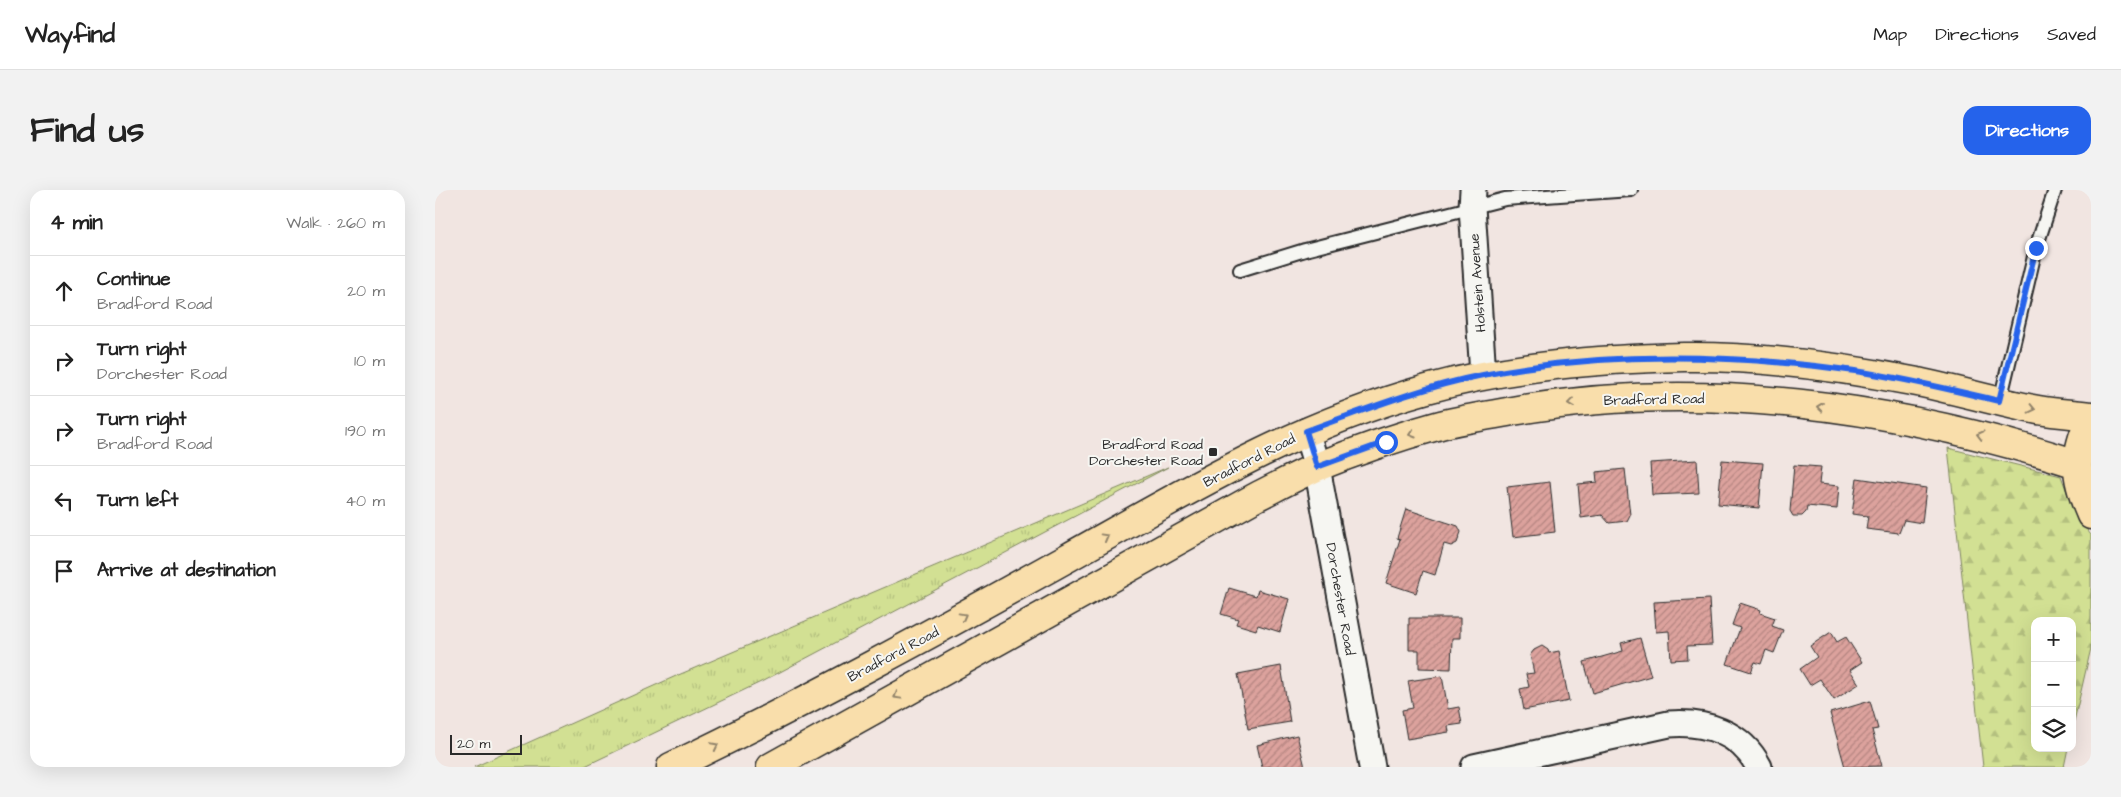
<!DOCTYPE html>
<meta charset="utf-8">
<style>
:root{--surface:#fff;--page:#f2f2f2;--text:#222;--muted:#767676;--line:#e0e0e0;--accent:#2563eb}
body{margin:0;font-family:"Architects Daughter",sans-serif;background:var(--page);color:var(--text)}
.controls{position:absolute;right:15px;bottom:15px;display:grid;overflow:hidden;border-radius:10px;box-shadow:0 5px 20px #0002}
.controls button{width:45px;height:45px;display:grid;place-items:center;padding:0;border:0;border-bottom:1px solid var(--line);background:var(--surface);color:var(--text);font:25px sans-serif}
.scale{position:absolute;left:15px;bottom:12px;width:72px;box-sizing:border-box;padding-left:5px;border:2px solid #2b2b2b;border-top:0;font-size:14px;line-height:18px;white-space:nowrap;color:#2b2b2b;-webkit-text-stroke:4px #f6f6f2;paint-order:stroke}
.stop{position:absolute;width:15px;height:15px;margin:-11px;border:4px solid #2563eb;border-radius:50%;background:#fff}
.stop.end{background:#2563eb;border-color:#fff;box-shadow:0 1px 5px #0008}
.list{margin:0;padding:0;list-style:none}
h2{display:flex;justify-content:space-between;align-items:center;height:65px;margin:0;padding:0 20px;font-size:21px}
h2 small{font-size:16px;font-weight:400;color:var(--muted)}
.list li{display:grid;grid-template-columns:32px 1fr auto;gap:15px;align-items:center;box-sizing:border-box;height:70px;padding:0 20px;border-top:1px solid var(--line)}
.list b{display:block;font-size:19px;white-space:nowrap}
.list p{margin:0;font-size:16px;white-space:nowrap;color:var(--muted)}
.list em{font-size:16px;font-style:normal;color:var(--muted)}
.icon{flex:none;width:28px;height:28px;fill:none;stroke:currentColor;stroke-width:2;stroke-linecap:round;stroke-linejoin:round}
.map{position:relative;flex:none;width:1656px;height:577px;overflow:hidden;border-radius:15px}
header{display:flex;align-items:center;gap:30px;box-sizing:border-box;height:70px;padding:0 25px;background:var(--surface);border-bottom:1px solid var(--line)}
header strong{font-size:24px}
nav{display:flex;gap:28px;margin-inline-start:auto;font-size:18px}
.intro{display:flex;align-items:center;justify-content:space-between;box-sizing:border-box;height:120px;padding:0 30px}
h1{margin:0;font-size:35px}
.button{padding:12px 22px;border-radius:15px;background:var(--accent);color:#fff;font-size:18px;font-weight:700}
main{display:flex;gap:30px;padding:0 30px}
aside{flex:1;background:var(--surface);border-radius:15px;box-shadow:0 5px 20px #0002}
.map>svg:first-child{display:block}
.grass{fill:url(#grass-tufts);stroke:#7e865f}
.forest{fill:url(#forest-firs);stroke:#7e865f}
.building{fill:url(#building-hatch);stroke:#2b2b2b}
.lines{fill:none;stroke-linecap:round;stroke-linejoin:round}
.lane-casing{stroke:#2b2b2b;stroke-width:16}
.street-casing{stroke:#2b2b2b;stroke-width:29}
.primary-casing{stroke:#2b2b2b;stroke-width:31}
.lane{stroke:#f6f6f2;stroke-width:12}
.street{stroke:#f6f6f2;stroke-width:25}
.primary{stroke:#f9deab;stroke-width:28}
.oneway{stroke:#92846b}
.route{stroke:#2563eb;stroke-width:6}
.poi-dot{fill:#2b2b2b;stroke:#f6f6f2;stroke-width:2}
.labels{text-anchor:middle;stroke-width:4;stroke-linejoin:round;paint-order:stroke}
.street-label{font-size:14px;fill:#2b2b2b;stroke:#f6f6f2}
.poi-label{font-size:14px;fill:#2b2b2b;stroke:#f6f6f2;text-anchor:end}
</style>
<header>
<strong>Wayfind</strong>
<nav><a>Map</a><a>Directions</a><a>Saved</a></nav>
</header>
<div class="intro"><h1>Find us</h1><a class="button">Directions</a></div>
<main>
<aside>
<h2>4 min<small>Walk · 260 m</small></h2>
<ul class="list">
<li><svg class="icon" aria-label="ahead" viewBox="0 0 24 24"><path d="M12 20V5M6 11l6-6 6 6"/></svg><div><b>Continue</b><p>Bradford Road</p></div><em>20 m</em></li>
<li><svg class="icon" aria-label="right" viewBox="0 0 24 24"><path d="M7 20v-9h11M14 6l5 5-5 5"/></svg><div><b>Turn right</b><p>Dorchester Road</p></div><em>10 m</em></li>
<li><svg class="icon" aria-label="right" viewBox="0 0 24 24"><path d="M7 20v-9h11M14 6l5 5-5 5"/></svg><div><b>Turn right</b><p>Bradford Road</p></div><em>190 m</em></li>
<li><svg class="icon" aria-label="left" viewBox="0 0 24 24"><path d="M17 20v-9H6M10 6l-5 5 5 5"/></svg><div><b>Turn left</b></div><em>40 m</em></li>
<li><svg class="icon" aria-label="arrive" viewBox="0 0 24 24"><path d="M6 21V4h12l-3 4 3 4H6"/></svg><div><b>Arrive at destination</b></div></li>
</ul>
</aside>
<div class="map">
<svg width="1656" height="577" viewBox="0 0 1656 577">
<defs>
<pattern id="grass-tufts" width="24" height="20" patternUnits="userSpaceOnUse" patternTransform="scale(1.25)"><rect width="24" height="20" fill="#d2e093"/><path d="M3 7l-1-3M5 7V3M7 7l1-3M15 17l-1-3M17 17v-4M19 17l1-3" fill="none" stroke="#b4c07f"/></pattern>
<pattern id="forest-firs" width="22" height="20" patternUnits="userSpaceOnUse" patternTransform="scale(1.25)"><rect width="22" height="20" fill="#d2e093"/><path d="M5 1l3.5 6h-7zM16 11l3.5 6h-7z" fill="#b4c07f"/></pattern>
<pattern id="building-hatch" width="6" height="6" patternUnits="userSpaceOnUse" patternTransform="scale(1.25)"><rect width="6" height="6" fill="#dca29d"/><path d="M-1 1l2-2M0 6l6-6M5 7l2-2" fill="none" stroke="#b38480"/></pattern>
</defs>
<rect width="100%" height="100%" fill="#f1e5e1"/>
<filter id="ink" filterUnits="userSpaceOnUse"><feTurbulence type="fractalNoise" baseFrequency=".02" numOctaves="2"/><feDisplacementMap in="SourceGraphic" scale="10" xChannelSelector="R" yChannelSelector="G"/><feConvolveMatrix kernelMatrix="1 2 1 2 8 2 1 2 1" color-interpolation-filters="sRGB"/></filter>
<g filter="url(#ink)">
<path class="grass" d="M733 277 328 491 148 577H39L241 486Z"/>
<path class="forest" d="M1513 258 1626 286 1641 326 1656 345V458L1637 540V431H1600V558H1633L1629 577H1548Z"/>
<path class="building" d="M1262 270 1264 303 1217 305 1215 273Z
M1287 270 1328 273 1324 318 1283 314Z
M1359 275 1386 277 1384 294 1404 296 1402 319 1372 316 1371 322 1367 326H1358L1355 321Z
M1190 279 1195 325 1192 331 1174 333 1167 325 1146 328 1143 294 1162 292 1161 282Z
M1422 288 1491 298 1487 333 1469 330 1464 343 1431 339 1433 326 1417 324Z
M1115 292 1120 342 1078 347 1072 297Z
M971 319 1023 336 1026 342 1022 353 1016 356 1009 354 1000 385 988 381 981 403 951 393 965 349 962 348Z
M794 398 821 406 823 400 854 409 845 442 823 435 821 440 801 434 803 429 786 424Z
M1274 409 1277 455 1252 456 1253 469 1236 470 1234 441 1221 442 1219 412Z
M1305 413 1326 420 1325 423 1340 428 1337 436 1348 440 1339 463 1331 460 1326 474 1320 472 1316 482 1292 474 1305 438 1297 435Z
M974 428H1025V448H1017L1016 479 984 478V460H974Z
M1396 442 1402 452 1411 447 1427 472 1415 480 1424 494 1399 510 1385 489 1375 495 1365 479 1382 467 1375 456Z
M1205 448 1216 486 1158 503 1149 472 1188 461 1186 453Z
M1107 456 1113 460 1114 463 1124 461 1134 511 1089 520 1085 499 1094 497 1091 484 1099 483 1095 465 1099 460Z
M846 476 855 532 813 539 803 484Z
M1007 486 1013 519 1024 517 1027 534 1013 536 1014 542 972 549 967 520 978 518 973 491Z
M1435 511 1443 539 1437 540 1447 576 1410 577 1395 523Z
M862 545 870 577H827L822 555Z"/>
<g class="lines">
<defs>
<path id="lane" d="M805 80 870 60 1070 9 1196 0
M1565 211 1601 58 1620 0"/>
<path id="street" d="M1038 0 1037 17 1048 185
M871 241 882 277 937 577
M1039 577 1234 534C1270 531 1306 542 1324 577"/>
<path id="primary" d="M1656 227C1638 266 1639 286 1656 325
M236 577C372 512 503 440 634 367 752 301 861 235 992 199 1076 176 1163 169 1249 167 1322 166 1405 177 1477 191 1519 199 1561 212 1603 220 1620 223 1638 224 1656 226
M336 577 821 307C841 297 861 286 882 277 921 261 962 247 1002 236 1027 229 1052 226 1077 221 1265 188 1462 216 1642 274"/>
</defs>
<use href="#lane" class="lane-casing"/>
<use href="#street" class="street-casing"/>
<use href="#primary" class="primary-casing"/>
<use href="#lane" class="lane"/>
<use href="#street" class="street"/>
<use href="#primary" class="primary"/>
</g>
<defs><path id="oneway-chevron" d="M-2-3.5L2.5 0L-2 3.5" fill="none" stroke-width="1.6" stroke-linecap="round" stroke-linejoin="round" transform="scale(1.25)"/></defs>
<g class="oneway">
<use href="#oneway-chevron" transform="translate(1136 213) rotate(173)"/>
<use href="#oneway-chevron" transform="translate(1385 217) rotate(-173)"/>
<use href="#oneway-chevron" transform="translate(1597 219) rotate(13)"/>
<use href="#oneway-chevron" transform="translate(977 244) rotate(163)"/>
<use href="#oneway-chevron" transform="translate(1545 245) rotate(-166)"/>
<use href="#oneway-chevron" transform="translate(670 347) rotate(-29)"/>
<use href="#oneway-chevron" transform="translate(528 426) rotate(-29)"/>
<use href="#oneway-chevron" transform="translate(462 506) rotate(151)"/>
<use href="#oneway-chevron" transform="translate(280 556) rotate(-27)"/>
</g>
</g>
<g class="lines" filter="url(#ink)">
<path class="route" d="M951 252 882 277 871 241C929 220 987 197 1048 185 1168 161 1299 164 1420 181 1469 188 1517 200 1564 211L1601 58"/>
</g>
<rect class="poi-dot" x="773" y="257" width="10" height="10" rx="2.5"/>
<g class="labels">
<g class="street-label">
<text transform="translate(1042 93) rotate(-94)" y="5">Holstein Avenue</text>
<text transform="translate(1219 209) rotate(-1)" y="5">Bradford Road</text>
<text transform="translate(814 270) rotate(-27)" y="5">Bradford Road</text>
<text transform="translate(906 409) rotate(80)" y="5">Dorchester Road</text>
<text transform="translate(458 464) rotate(-28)" y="5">Bradford Road</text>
</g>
<g class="poi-label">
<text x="768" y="259">Bradford Road<tspan x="768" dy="16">Dorchester Road</tspan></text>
</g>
</g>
</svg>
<div class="controls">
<button>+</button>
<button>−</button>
<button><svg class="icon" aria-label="layers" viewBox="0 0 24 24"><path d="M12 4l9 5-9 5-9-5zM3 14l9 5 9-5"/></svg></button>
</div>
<div class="scale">20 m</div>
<div class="stop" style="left:951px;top:252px"></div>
<div class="stop end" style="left:1601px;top:58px"></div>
</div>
</main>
